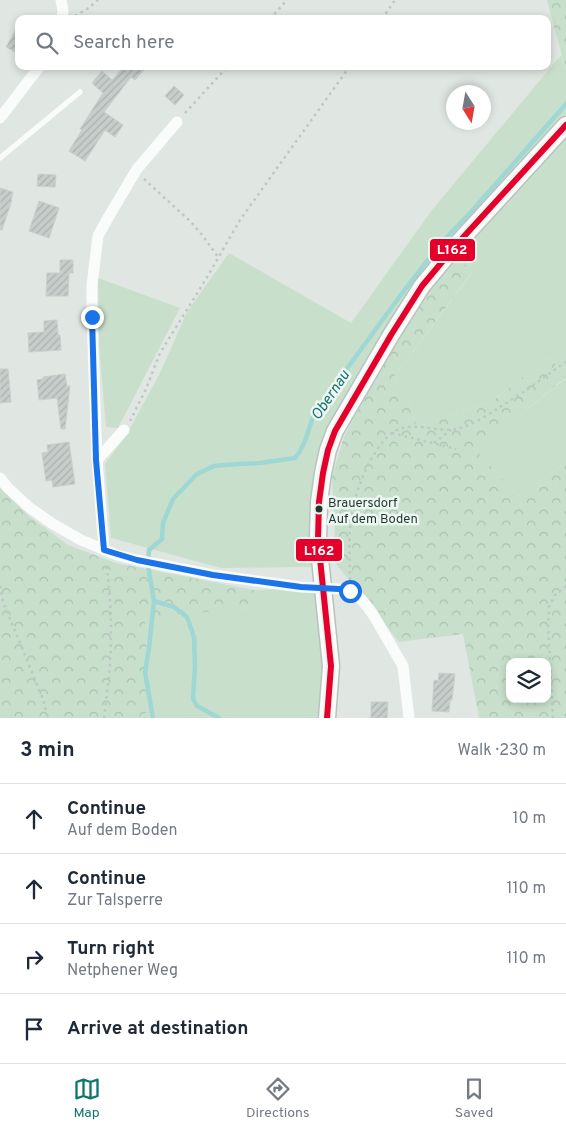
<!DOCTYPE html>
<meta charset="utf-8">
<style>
:root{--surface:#fff;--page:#f2f2f3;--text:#1f2937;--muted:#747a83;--line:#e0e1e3;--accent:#0f766e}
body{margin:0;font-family:Overpass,sans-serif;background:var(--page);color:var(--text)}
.controls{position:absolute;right:15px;bottom:15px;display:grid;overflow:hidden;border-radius:10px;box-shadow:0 2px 8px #0003}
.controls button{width:45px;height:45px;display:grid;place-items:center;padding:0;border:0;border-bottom:1px solid var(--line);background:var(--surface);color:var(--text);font:25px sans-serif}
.compass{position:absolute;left:446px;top:85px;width:45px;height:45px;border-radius:50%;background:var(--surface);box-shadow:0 2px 8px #0003;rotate:169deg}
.stop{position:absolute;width:15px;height:15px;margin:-11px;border:4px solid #1a73e8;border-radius:50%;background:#fff}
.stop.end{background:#1a73e8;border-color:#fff;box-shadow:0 1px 5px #0008}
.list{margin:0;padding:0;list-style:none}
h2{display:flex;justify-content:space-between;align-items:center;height:65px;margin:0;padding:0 20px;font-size:21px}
h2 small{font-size:16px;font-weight:400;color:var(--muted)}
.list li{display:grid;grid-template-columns:32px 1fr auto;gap:15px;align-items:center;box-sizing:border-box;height:70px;padding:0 20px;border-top:1px solid var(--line)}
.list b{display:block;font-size:19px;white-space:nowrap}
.list p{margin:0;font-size:16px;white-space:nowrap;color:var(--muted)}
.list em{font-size:16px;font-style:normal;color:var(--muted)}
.icon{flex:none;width:28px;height:28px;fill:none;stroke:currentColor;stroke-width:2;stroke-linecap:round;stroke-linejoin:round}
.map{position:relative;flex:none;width:566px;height:718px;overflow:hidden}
.search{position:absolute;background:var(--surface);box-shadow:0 2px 8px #0003;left:15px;right:15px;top:15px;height:55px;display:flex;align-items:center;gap:12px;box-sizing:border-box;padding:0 18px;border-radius:10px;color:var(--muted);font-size:19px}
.sheet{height:345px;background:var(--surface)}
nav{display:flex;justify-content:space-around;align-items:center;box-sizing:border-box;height:70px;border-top:1px solid var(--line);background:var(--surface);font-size:14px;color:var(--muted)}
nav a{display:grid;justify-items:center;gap:2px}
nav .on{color:var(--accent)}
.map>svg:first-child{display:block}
.green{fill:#c8e0cb}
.forest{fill:url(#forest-crowns);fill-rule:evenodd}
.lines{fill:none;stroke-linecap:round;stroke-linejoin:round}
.stream{stroke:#9fd7d5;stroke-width:4.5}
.building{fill:url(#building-hatch);stroke:#c9cfcb}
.secondary-casing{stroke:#b9c3bd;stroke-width:19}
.path{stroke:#bec7c3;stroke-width:2.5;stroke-dasharray:2.5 4;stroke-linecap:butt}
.lane{stroke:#fafbfb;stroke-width:5.5}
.street{stroke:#fafbfb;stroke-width:11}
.secondary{stroke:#fafbfb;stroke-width:16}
.bus-1-casing{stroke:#edf6f0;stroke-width:10}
.bus-1{stroke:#e4002b;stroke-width:6}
.route{stroke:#1a73e8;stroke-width:6}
.bus-dot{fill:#1f382d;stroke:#edf6f0;stroke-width:2}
.labels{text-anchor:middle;stroke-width:5;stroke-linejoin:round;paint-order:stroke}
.bus-label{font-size:13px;fill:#1f382d;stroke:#edf6f0;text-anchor:start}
.water-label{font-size:15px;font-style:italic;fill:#197474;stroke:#edf6f0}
.line-badge{stroke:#edf6f0;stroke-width:2}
.badge-label{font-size:14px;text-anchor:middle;font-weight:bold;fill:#fff}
</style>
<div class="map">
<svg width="566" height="718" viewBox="0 0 566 718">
<defs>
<pattern id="forest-crowns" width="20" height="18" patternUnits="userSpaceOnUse" patternTransform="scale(1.25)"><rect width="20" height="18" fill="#c8e0cb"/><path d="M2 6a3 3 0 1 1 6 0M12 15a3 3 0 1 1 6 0" fill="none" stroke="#abc1af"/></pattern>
<pattern id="building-hatch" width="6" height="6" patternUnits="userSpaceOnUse" patternTransform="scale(1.25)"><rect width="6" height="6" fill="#c7cdca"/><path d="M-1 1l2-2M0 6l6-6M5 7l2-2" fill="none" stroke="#aab1ae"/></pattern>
</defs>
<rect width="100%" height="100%" fill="#e0e6e2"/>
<path class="green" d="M561 55 566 71V114L424 272 326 429 314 469 311 567 221 568 111 538 105 464 127 434 160 373 187 312 229 253 351 323 432 210Z
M566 134V377L549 357 491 402 417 427 409 402 393 378 473 272 455 257Z
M98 278 180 308 118 428 106 427 99 344Z
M566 378V463L518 496 476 451Z
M315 588 324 667 318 718H145L149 688 145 615 252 609 254 590Z"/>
<path class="forest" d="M547 0H566V71Z
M455 257 473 271 393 378 409 402 417 427 491 402 549 357 566 377 477 451 518 496 566 463V718H479L463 634 399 642 336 564 332 476 344 437 383 363 429 288ZM510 662H547V699H510Z
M0 488 29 516 68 545 116 563 254 590 253 609 145 616 149 688 145 718H0Z"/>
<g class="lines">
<path class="stream" d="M154 601 174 607 187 617 194 637 195 667 193 699 197 706 219 718
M153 718 145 672 149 648 154 601 148 565 149 550 162 539 163 523 173 499 197 474 214 466 238 464 260 463 295 458 299 453 305 441 313 417 335 385 400 296 441 243 472 211 566 104"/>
</g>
<path class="building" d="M19 24V54L6 47Z
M119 66H147L135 80 131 77 104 112 123 125 115 137 105 130 85 161 69 151 82 130 80 129 103 93 92 83 102 71 112 80 122 69Z
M174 86 184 95 175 105 165 96Z
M38 174 56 175 55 187 37 186Z
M0 188 13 192 11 200H12L2 230H0Z
M39 201 59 208 49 238 29 231Z
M60 260H73V273H69L68 296H46L47 273H60Z
M57 320 58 335H60L61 350 29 352 28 333 44 332V321Z
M0 369H8L11 402 0 403Z
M65 374 67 386H70L65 429H61L57 398 39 400 37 380 43 379V377Z
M69 442 75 484 53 487 52 480 46 481 42 453 48 452 47 445Z
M439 673 455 674 452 700H450L449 712 432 711 434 680 438 681Z
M371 702H388L387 718H371Z"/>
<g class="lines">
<defs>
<path id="secondary" d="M327 718 331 666 318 539 319 502 323 473 328 450 335 431 391 335 422 286 457 244 566 125"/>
</defs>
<use href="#secondary" class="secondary-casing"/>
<path class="path" d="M75 16 87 9 98 0
M270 19 287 0
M382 19 395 0
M185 113 228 66
M144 179 191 222 203 236 218 257
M130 421 146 389 160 353 206 279 240 220 350 66
M392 433 456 449
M434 443 451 430
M350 580C350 558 348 534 352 512 356 489 376 436 400 429 419 422 440 434 460 428 474 424 488 415 500 407 523 393 544 377 566 362
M0 586 3 602 43 699 48 718
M104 718C106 700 109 682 110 664 112 630 111 596 106 563
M553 718 548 623 549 607 555 595 566 586"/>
<path class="lane" d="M0 158 80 92"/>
<path class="street" d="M61 0 63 11 62 19
M0 118 40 66
M97 460 124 430
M0 478 8 488 30 508 53 524 81 540 117 555 137 560 213 575 301 587 339 589 349 591 357 595 367 606 374 616 403 666 409 718
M104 550 97 460 92 317V285L98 236 109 216 137 169 177 122"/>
<use href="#secondary" class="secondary"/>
<defs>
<path id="bus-1" d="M327 718 331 666 318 539 319 502 323 473 328 450 335 431 391 335 422 286 457 244 566 125"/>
</defs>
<use href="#bus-1" class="bus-1-casing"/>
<use href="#bus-1" class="bus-1"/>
</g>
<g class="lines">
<path class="route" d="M92 317 96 460 104 550 137 560 213 575 301 587 339 589 350 591"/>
</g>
<circle class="bus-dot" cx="319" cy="509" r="4.5"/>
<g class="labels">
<g class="bus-label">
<text x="328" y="507">Brauersdorf<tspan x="328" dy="16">Auf dem Boden</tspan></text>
</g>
<g class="water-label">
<text transform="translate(330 395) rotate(-56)" y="5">Obernau</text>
</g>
</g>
<g class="line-badge">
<rect x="429" y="238" width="47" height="24" rx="5" fill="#e4002b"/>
<rect x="295" y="538" width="48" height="24" rx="5" fill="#e4002b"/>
</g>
<g class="badge-label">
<text x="452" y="254">L162</text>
<text x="319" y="555">L162</text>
</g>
</svg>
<div class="controls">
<button><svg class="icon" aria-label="layers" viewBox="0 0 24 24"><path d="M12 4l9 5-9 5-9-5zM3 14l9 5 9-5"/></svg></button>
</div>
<svg class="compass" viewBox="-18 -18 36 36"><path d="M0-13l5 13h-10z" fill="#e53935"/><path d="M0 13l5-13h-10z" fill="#747a83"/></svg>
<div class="stop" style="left:350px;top:591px"></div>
<div class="stop end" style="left:92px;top:317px"></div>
<div class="search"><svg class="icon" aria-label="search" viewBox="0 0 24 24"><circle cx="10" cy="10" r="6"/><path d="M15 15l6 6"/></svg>Search here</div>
</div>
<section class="sheet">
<h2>3 min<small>Walk · 230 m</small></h2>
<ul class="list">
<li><svg class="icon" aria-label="ahead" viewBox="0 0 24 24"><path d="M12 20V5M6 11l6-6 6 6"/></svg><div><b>Continue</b><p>Auf dem Boden</p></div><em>10 m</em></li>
<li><svg class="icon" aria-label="ahead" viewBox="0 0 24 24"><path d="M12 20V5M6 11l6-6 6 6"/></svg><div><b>Continue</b><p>Zur Talsperre</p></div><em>110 m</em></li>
<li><svg class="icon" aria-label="right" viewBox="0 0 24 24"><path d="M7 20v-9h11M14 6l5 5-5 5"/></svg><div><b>Turn right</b><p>Netphener Weg</p></div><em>110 m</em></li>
<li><svg class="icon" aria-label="arrive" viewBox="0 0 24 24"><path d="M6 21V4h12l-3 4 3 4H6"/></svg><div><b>Arrive at destination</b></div></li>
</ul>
</section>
<nav>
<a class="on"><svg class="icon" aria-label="map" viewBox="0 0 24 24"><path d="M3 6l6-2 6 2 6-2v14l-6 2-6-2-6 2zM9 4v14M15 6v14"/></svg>Map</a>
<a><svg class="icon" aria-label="directions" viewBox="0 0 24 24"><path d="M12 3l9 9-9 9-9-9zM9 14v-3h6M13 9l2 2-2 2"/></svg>Directions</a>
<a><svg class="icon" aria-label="saved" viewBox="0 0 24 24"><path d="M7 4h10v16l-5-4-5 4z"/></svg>Saved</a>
</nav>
